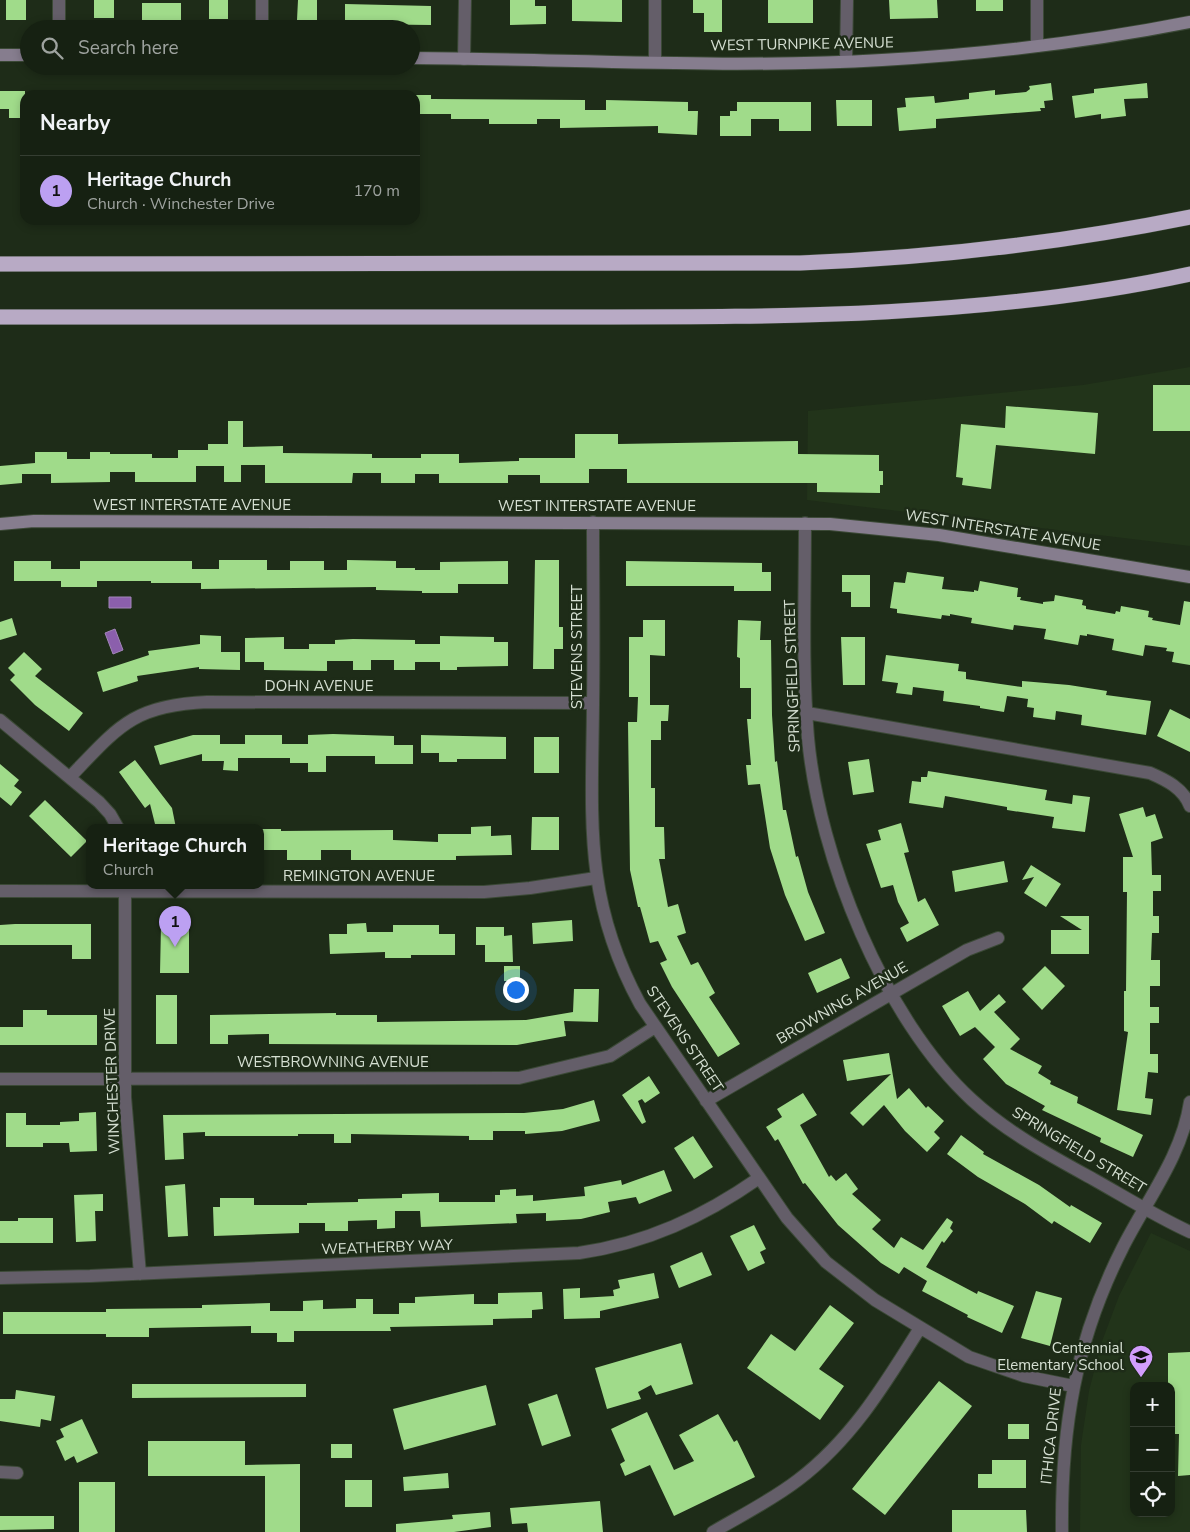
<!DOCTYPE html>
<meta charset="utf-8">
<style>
:root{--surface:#162112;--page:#1f291b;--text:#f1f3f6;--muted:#9ea39f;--line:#353e32;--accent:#bca0f2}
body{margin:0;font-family:"Nunito Sans",sans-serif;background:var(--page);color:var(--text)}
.controls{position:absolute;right:15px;bottom:15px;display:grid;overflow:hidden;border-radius:10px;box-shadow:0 2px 8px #0003}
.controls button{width:45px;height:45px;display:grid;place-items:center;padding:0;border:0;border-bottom:1px solid var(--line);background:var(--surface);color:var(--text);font:25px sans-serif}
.you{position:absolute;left:515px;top:989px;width:18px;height:18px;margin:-12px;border:4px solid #fff;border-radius:50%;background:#1a73e8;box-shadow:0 0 0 8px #1a73e833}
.badge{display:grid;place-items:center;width:32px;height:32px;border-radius:50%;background:var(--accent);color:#111;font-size:16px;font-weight:700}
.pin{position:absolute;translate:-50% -41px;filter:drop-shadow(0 1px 2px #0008)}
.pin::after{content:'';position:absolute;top:26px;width:18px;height:15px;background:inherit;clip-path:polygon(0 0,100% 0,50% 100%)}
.popup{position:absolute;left:86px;top:824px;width:178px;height:65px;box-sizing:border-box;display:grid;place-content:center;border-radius:10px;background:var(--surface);filter:drop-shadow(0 1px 4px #0005);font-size:16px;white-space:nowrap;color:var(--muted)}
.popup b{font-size:19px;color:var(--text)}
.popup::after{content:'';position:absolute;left:50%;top:100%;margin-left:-10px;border:10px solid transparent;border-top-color:var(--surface)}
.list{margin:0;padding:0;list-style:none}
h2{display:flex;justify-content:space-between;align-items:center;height:65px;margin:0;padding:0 20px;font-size:21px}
h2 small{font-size:16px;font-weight:400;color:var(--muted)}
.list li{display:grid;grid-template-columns:32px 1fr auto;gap:15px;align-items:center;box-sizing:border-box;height:70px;padding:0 20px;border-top:1px solid var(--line)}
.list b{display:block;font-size:19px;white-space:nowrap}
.list p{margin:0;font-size:16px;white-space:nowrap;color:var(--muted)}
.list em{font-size:16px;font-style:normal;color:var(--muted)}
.icon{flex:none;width:28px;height:28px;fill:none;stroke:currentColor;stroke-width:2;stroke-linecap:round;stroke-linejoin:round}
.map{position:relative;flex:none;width:1190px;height:1532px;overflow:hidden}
.search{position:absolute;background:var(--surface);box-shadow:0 2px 8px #0003;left:20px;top:20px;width:400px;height:55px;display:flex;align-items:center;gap:12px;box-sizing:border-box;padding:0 18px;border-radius:28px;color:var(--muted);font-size:19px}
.panel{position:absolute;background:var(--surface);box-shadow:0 2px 8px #0003;left:20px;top:90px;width:400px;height:135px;border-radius:15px}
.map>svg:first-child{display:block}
.built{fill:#22341a;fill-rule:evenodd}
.water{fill:#8b5fac;stroke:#a286b8}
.building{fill:#a0db8a}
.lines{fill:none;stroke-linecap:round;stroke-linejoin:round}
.street-casing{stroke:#3b4936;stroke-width:14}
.secondary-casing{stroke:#3b4936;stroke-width:14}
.highway-casing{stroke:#3b4936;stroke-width:16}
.street{stroke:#645e69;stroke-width:12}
.secondary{stroke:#867d8e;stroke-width:12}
.highway{stroke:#b8aac5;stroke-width:15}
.labels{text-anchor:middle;stroke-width:5;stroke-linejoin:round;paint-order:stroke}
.street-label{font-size:15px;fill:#d6e0d3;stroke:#1e2c18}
.poi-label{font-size:15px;fill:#d6e0d3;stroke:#1e2c18;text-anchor:end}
</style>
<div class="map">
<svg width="1190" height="1532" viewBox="0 0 1190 1532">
<rect width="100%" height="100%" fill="#1e2c18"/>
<path class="built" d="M1190 367V546L807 500 808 411 1083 385Z
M1151 1233 1190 1251V1532H1080L1081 1445 1089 1391 1101 1344 1119 1296ZM1134 1386H1171V1513H1134Z"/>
<path class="water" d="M109 597H131V608H109Z
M115 629 123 650 113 654 105 633Z"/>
<path class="building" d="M6 0H26V20H6Z
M94 0H114V18H94Z
M209 0H228V19H209Z
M298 0H317V20H297Z
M510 0H535V6H546V24L510 25Z
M572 0H622V22L572 21Z
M693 0H722V32H704V13H693Z
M768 0H813V23H768Z
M889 0H937L938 18 890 19Z
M976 0H1003V11H976Z
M142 3H181V22H142Z
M345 4 431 6V25L345 24Z
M1051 83 1053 100 1044 101 1045 108H1040L1041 111 936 119V128L899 131 897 108 906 107 905 98 934 96 935 103 969 99V93L995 90V95L1026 92 1030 89 1029 86Z
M1147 83 1148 98 1124 99 1126 116 1101 119V114L1075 118 1072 96 1094 93V89Z
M0 91H25V110H22V118H9V109H0Z
M415 95H431V99L585 100V110H606V100L688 102V111H698L697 135 658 133V126L560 128V119H537V124H489V119H451V114H415Z
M836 100H872V126H837Z
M737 102H811V131H779V119H751V136H720V116H730V111H737Z
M1153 385H1190V431H1153Z
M1006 406 1098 413 1095 454 996 445 991 489 962 485 963 478 956 477 961 424 1005 428Z
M228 421H243V447L283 446V453L372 454V458H421V454H459V463L519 461V458H575V434H618V444L798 441V454L879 455V471H883V485H880V493L817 492V483H627V469H589V483H540V475H508V483H439V474H415V483H381V473H353L352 483H265V465H241V482H224V466H196V482H135V472H110V482L51 483V474H22V483L0 485V466L35 463V452H67V459H90V452H110V454H152V458H178V450H208V444H228Z
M219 560H267V570H290V561H324V570H347V560L396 561V568H415V570H440V562L508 561V584H458V593H422V591L376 590V587L201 589V583H151V581H97V587H61V581H14V561H51V569H80V561H192V569H219Z
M535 560H559V627H563V649H554V669H533Z
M626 561 762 563V572H771V591H734V586H626Z
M907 572 944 577 942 589 974 592V590L978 591 980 581 1018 588 1017 597H1021L1020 600 1043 604V602L1054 601 1055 595 1083 600 1082 605 1086 606V609L1115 614 1116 611 1120 612 1121 606 1149 611 1148 617 1153 618 1152 620 1180 625 1184 601 1190 602V665L1172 662 1174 652 1166 651 1167 648 1145 645 1143 656 1112 650 1114 639 1087 634V636L1080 635 1078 645 1044 639 1046 629 1014 625 1013 630 971 623 972 618 950 614V616L942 615 941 619 897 613V609L890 608 894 582 905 583Z
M842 575H870V607H851V592H842Z
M12 618 17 635 0 640V622Z
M643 620H665V656L650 655V705H669L668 721H661V740H651V788H655V827H664L665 859H659L668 907 678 904 686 933 677 936 691 965 698 962 715 993 709 997 740 1044 718 1057 672 987 660 963 667 960 658 941 650 943 640 907H638L630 870 628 722H637L638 697H629V637H643Z
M738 620 761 621 760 640H771L772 715 775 762 777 761 783 810H786L796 857 798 856 808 892 825 933 805 941 785 895 770 848 760 784 748 785 746 765H751L747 719H751V688H740V658L737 657Z
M200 635 221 636V652H240V670L199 669V667L137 676 138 681 103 692 97 672 149 655 148 651 200 644Z
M440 636 494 637V642H508V666L457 667V670H440V662H415V670H394V660H371V670H353V661H327V671L264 670V662H245V638L284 637V649H309V644H335V640L353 639 415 640V644H440Z
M841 637H865V685H843Z
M24 652 42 669 35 676 83 713 69 731 35 705 10 680 15 675 8 668Z
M886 655 959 664 958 671 966 672V679L1022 687V681L1069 685 1107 691 1106 695 1151 701 1146 735 1081 725 1082 715 1056 711 1055 720 1033 717 1034 708 1027 707 1028 699 1007 696 1004 712 980 708V706L943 701 944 691 913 687 912 695 896 693 898 683 882 681Z
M1170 709 1190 719V752L1157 736Z
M333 734 394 736V745H413V764H375V756H326V772H308V763H290V758H238V771L223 770 224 761H202V754L160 765 154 746 193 735H220V744H245V735H282V744H308V735Z
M421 735 506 737V759H457V762H439V753H421Z
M534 737H559V773H534Z
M869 759 874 792 853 795 848 762Z
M135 760 172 808 176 828H156L150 804 145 808 119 772Z
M0 764 19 780 14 786 22 792 11 806 0 797Z
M928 771 1047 790 1045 800 1072 804 1073 795 1090 797 1085 832 1052 828 1054 817 1007 810V807L945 796 943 808 909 803 912 781 921 782V777H927Z
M45 800 87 841 71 857 29 816Z
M1143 807 1146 817 1155 814 1163 838 1151 842 1152 875H1161V891H1153V916H1159V933H1152L1151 960H1160V986H1150V1007H1159V1023H1150V1054H1158V1073L1148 1072 1145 1098 1153 1099 1151 1115 1117 1110 1128 1032 1124 1031V991H1126L1127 892H1123V857H1133L1119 814Z
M532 817H559V850H531Z
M901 823 909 852 904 853 918 902 925 898 939 925 907 942 900 928 909 923 898 902 893 885 881 888 866 844 881 840 878 830Z
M491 826V836L511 835 512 855 456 856V860H351V850H321V860H287V850H260V829H281V831L393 830V840L438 842V834H471V827Z
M1004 861 1008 882 955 892 952 871Z
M1031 865 1061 884 1046 907 1024 893 1034 877 1022 880Z
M1060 916H1089V954H1051V930H1082Z
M572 920 573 941 533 944 532 923Z
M366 923 367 932H393V925H439V934H455V955H411V958H385V952L330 954 329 934H347V924Z
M15 924H91V959H72V945H0V925Z
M161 925H189V973H160Z
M476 927H504V936L512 935 513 962H485V945H476Z
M841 958 850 978 817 993 808 973Z
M504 966H520V981H504Z
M1045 966 1065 986 1042 1010 1022 989Z
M574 989H599L598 1022 564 1021 566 1036 517 1045 269 1044V1034L228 1035V1044H210V1015L336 1013V1015H377V1022L526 1020 573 1012Z
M968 991 980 1011 999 994 1006 1002 994 1012 1020 1039 1010 1049 1042 1066 1038 1073 1051 1081 1050 1084 1078 1097 1077 1103 1143 1135 1133 1157 1100 1142 1101 1138 1042 1110 1045 1106 1006 1084 983 1059 995 1047 975 1027 960 1036 942 1006Z
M156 995H177V1044H156Z
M23 1010H47V1015H97V1045H0V1027H23Z
M889 1053 897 1099 909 1088 926 1108 928 1106 944 1121 934 1132 940 1138 927 1152 905 1131 884 1105 863 1126 850 1113 891 1074 847 1081 843 1060Z
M649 1076 660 1093 645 1103 642 1099 638 1101 646 1122 642 1124 622 1095Z
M803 1093 817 1115 800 1125 829 1177 831 1175 836 1181 846 1173 858 1189 852 1194 881 1220 872 1229 894 1248 901 1237 923 1250 947 1218 953 1222 950 1228 953 1231 944 1243 942 1241 926 1267 977 1294 978 1291 1014 1306 1002 1333 967 1317 968 1315 922 1291 927 1281 904 1267 899 1274 881 1263 838 1225 805 1183 803 1184 778 1139 775 1141 766 1127 782 1117 777 1109Z
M594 1100 600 1121 562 1131 525 1134V1131H493V1140H469V1136L351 1134V1143H334V1134H298V1136H205V1132L183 1133 184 1159 165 1160 163 1115 524 1113 563 1109Z
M96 1112 97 1151 70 1152 69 1143H43V1147H6V1113H26V1125H60V1122L79 1121V1113Z
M961 1135 984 1152 983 1154 1039 1185 1070 1207 1071 1205 1102 1223 1090 1243 1054 1221 1052 1224 1025 1204 978 1177 947 1154Z
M693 1136 713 1167 694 1179 674 1148Z
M664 1170 672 1191 639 1204 636 1197 608 1202 610 1212 581 1219 546 1221V1213L516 1214 517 1223 421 1227 420 1211H395V1228L377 1229V1220L348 1221V1231H325V1223H299V1233L214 1236 213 1207H220V1198H254V1205H307V1203L358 1202V1199L402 1198V1194L439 1193V1202H495V1195H500V1190L516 1189V1196L533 1195V1201L585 1196 584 1187 621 1180 622 1185Z
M185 1184 188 1236 168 1237 165 1186Z
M103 1194V1211H95L96 1241 76 1242 74 1195Z
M18 1218H53V1243H0V1221H18Z
M754 1225 766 1249 760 1252 765 1263 748 1271 730 1236Z
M702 1252 712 1275 679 1288 670 1266Z
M654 1273 659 1298 600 1311V1318L564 1319 563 1289 580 1288V1298L614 1296 613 1290 620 1288 618 1280Z
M1036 1291 1062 1298 1050 1346 1021 1338Z
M542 1292 543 1309 532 1310V1318L493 1319V1325L390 1327 391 1331H294V1342H277V1333H251V1326L149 1328V1337H106V1334H3V1312H106V1309L202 1308V1305L270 1303V1311H303V1301L323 1300V1309L356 1308V1299H373V1314H399V1303H415V1297L474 1294V1304H498V1293Z
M830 1305 854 1323 819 1369 844 1386 820 1420 747 1368 771 1334 795 1351Z
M681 1343 693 1384 656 1395 651 1385 638 1392 641 1399 607 1409 595 1368Z
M1190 1352V1475L1178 1476 1179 1434H1171V1386H1168V1353Z
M939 1381 972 1406 885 1515 852 1489Z
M132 1384H306V1397L132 1398Z
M486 1385 496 1425 404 1450 393 1409Z
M16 1390 55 1396 51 1421 41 1419 40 1427 0 1421V1399H15Z
M557 1394 571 1436 542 1446 528 1404Z
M647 1412 674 1470 694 1461 679 1435 718 1414 734 1442 737 1440 755 1477 674 1516 650 1465 625 1476 620 1464 625 1461 611 1429Z
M82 1419 98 1453 77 1463 74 1456 65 1461 56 1441 64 1437 60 1429Z
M1008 1424H1029V1439H1008Z
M148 1441H245V1465L300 1464V1532H265V1476H148Z
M331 1444H352V1458H331Z
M992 1460H1026V1488H978V1474H992Z
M448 1473 449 1488 404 1491 403 1477Z
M345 1480H372V1507H345Z
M79 1482H115V1532H79Z
M600 1501 603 1532H528L527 1523 512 1524 510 1508Z
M952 1510H1026L1027 1532H952Z
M490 1512 491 1527 454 1532H396V1524L453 1519 452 1515Z
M0 1516H54V1529L0 1530Z"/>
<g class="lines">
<defs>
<path id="street" d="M59 29V0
M262 29V0
M1037 46V0
M464 59 465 0
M846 61 847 0
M655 62V0
M593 522C593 583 594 644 593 705 592 819 583 899 640 1004L787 1218 826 1262 875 1300 969 1357 1024 1376 1073 1386
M805 523C805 595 802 667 808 738 819 857 884 1019 972 1100 1008 1133 1051 1156 1093 1179 1125 1197 1157 1217 1190 1232
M807 713 1150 773C1166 780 1183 788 1190 806
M0 720 99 802 110 814 118 828
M70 777C118 727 133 705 207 702L593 703
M125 886V1097L140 1274
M0 891 484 892 530 888 596 878
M0 1079 519 1078 610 1056 655 1027
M706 1101 967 950 998 938
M0 1278 90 1276 579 1253C647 1243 703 1217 759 1178
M0 1472 17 1473
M713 1532C742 1515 772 1500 798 1480 852 1439 885 1384 920 1328
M1062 1532C1061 1429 1075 1342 1122 1249 1146 1201 1182 1156 1190 1102"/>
<path id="secondary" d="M0 55H29
M411 58C568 59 726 69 882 60 986 54 1089 42 1190 22
M0 524 34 521 830 524 939 535 1190 577"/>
<path id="highway" d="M0 264 800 263C931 258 1061 243 1190 217
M0 317C190 317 380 317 569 317 776 317 987 318 1190 274"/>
</defs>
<use href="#street" class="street-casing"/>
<use href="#secondary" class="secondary-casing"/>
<use href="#highway" class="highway-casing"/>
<use href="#street" class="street"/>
<use href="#secondary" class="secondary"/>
<use href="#highway" class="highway"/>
</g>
<defs>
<symbol id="school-pin" viewBox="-11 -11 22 30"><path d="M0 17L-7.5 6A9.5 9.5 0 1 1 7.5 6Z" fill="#d29dfd" stroke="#1e2c18"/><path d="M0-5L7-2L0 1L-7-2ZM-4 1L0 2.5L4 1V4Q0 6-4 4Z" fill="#111"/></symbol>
</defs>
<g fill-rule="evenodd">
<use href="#school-pin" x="1127" y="1343" width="28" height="38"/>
</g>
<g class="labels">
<g class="street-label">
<text transform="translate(802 44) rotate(-1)" y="5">WEST TURNPIKE AVENUE</text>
<text x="192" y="510">WEST INTERSTATE AVENUE</text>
<text x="597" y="511">WEST INTERSTATE AVENUE</text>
<text transform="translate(1003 530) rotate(9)" y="5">WEST INTERSTATE AVENUE</text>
<text transform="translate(577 647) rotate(-90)" y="5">STEVENS STREET</text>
<text transform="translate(792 676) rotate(-92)" y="5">SPRINGFIELD STREET</text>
<text x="319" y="691">DOHN AVENUE</text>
<text x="359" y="881">REMINGTON AVENUE</text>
<text transform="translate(842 1003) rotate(-30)" y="5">BROWNING AVENUE</text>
<text transform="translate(685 1039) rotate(56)" y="5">STEVENS STREET</text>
<text x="333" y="1067">WESTBROWNING AVENUE</text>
<text transform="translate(112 1081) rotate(-92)" y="5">WINCHESTER DRIVE</text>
<text transform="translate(1079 1150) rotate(31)" y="5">SPRINGFIELD STREET</text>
<text transform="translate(387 1247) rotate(-2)" y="5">WEATHERBY WAY</text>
<text transform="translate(1051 1436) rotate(-84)" y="5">ITHICA DRIVE</text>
</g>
<g class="poi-label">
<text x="1124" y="1353">Centennial<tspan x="1124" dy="17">Elementary School</tspan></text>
</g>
</g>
</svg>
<div class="controls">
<button>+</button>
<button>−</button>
<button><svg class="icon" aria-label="locate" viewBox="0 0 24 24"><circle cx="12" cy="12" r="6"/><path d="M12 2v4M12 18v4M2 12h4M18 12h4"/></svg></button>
</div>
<div class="you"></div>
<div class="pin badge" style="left:175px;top:947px">1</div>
<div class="popup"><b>Heritage Church</b>Church</div>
<div class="search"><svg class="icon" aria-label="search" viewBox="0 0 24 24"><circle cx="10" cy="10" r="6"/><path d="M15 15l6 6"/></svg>Search here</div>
<section class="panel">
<h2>Nearby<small></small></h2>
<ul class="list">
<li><span class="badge">1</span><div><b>Heritage Church</b><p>Church · Winchester Drive</p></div><em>170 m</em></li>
</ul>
</section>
</div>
